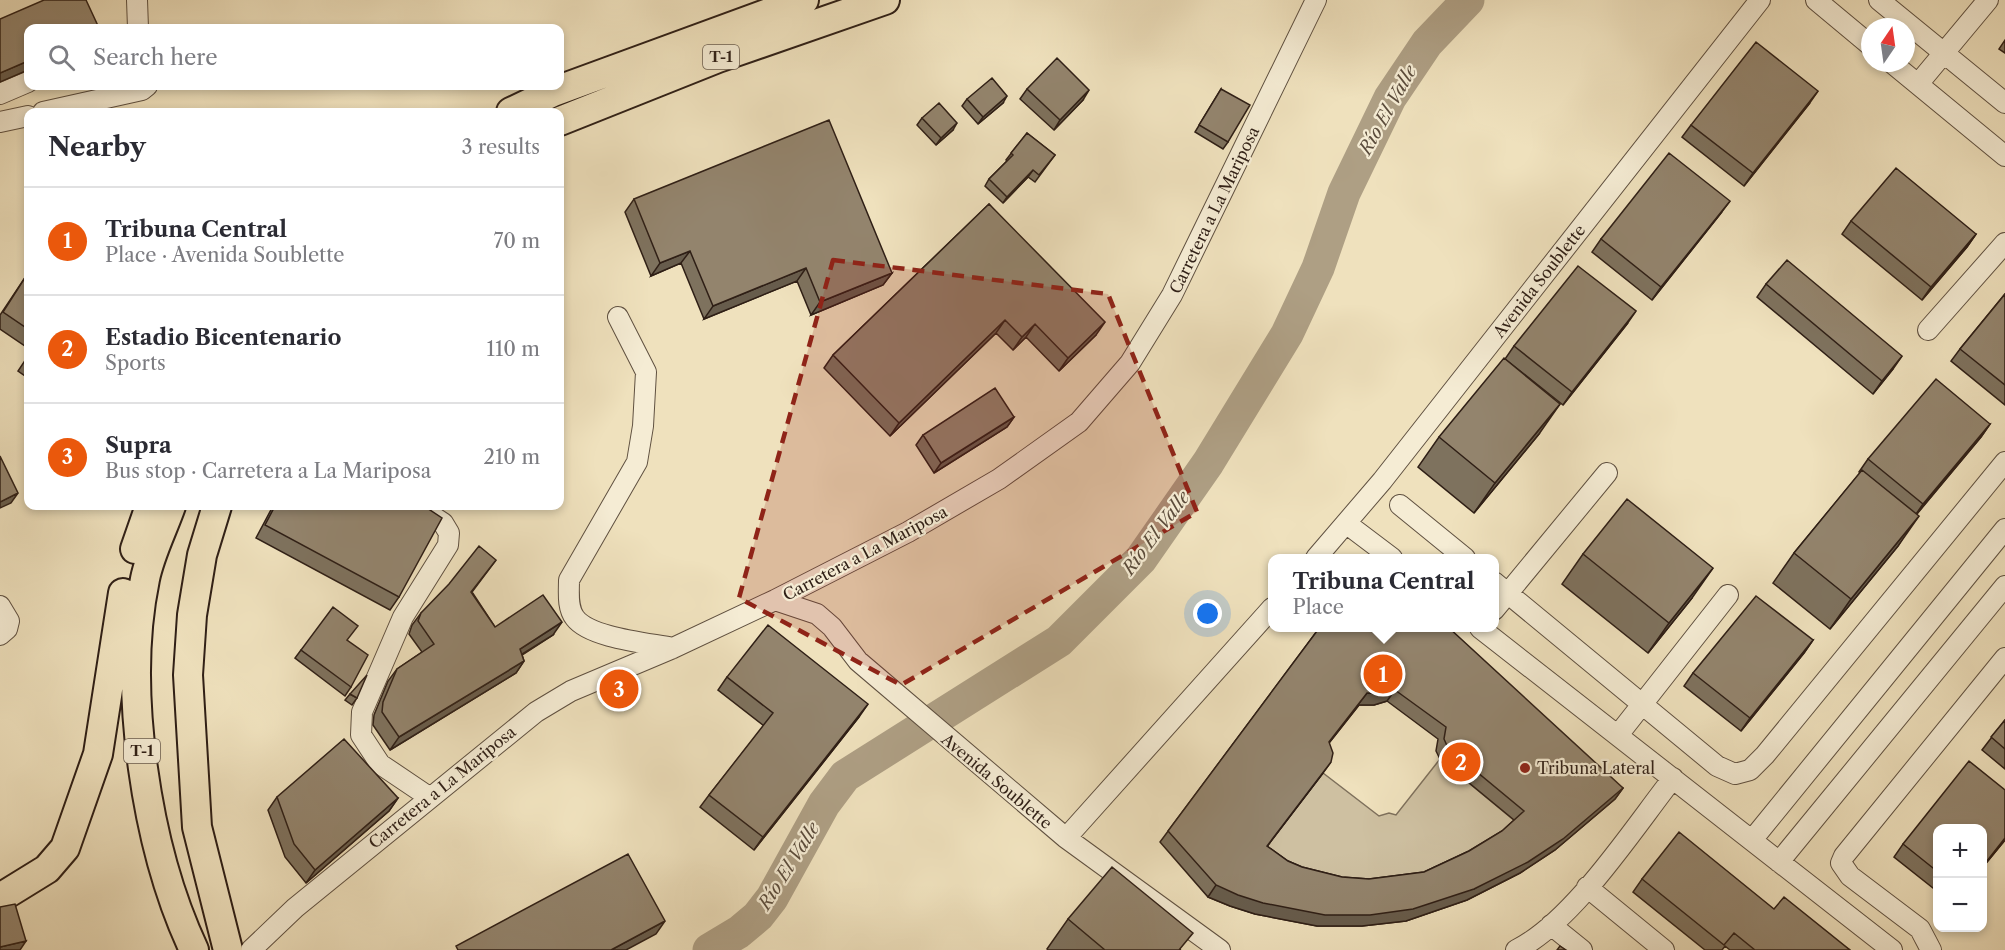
<!DOCTYPE html>
<meta charset="utf-8">
<style>
:root{--surface:#fff;--page:#f2f2f3;--text:#2b2b33;--muted:#7c7c81;--line:#e1e1e2;--accent:#ea580c}
body{margin:0;font-family:"Libre Caslon Text",serif;background:var(--page);color:var(--text)}
.controls{position:absolute;right:18px;bottom:18px;display:grid;overflow:hidden;border-radius:12px;box-shadow:0 3px 9px #0003}
.controls button{width:54px;height:54px;display:grid;place-items:center;padding:0;border:0;border-bottom:2px solid var(--line);background:var(--surface);color:var(--text);font:30px sans-serif}
.compass{position:absolute;left:1861px;top:18px;width:54px;height:54px;border-radius:50%;background:var(--surface);box-shadow:0 3px 9px #0003;rotate:13deg}
.you{position:absolute;left:1208px;top:614px;width:21px;height:21px;margin:-15px;border:4px solid #fff;border-radius:50%;background:#1a73e8;box-shadow:0 0 0 9px #1a73e833}
.badge{display:grid;place-items:center;width:39px;height:39px;border-radius:50%;background:var(--accent);color:#fff;font-size:20px;font-weight:700}
.pin{position:absolute;translate:-50% -50%;border:3px solid #fff;box-shadow:0 2px 6px #0006}
.popup{position:absolute;left:1268px;top:554px;width:231px;height:78px;box-sizing:border-box;display:grid;place-content:center;border-radius:12px;background:var(--surface);filter:drop-shadow(0 2px 4px #0005);font-size:20px;white-space:nowrap;color:var(--muted)}
.popup b{font-size:22px;color:var(--text)}
.popup::after{content:'';position:absolute;left:50%;top:100%;margin-left:-12px;border:12px solid transparent;border-top-color:var(--surface)}
.list{margin:0;padding:0;list-style:none}
h2{display:flex;justify-content:space-between;align-items:center;height:78px;margin:0;padding:0 24px;font-size:26px}
h2 small{font-size:20px;font-weight:400;color:var(--muted)}
.list li{display:grid;grid-template-columns:39px 1fr auto;gap:18px;align-items:center;box-sizing:border-box;height:108px;padding:0 24px;border-top:2px solid var(--line)}
.list b{display:block;font-size:22px;white-space:nowrap}
.list p{margin:0;font-size:20px;white-space:nowrap;color:var(--muted)}
.list em{font-size:20px;font-style:normal;color:var(--muted)}
.icon{flex:none;width:33px;height:33px;fill:none;stroke:currentColor;stroke-width:2;stroke-linecap:round;stroke-linejoin:round}
.map{position:relative;flex:none;width:2005px;height:950px;overflow:hidden}
.search{position:absolute;background:var(--surface);box-shadow:0 3px 9px #0003;left:24px;top:24px;width:540px;height:66px;display:flex;align-items:center;gap:15px;box-sizing:border-box;padding:0 21px;border-radius:12px;color:var(--muted);font-size:22px}
.panel{position:absolute;background:var(--surface);box-shadow:0 3px 9px #0003;left:24px;top:108px;width:540px;height:402px;border-radius:12px}
.map>svg:first-child{display:block}
.green{fill:#cec0a1;stroke:#7e705c;stroke-width:1.5}
.lines{fill:none;stroke-linecap:round;stroke-linejoin:round}
.river{stroke:#ae9f84;stroke-width:33}
.minor-casing{stroke:#5f5040;stroke-width:22}
.highway-casing{stroke:#2f1f16;stroke-width:32}
.minor{stroke:#f5ecd4;stroke-width:20}
.highway{stroke:#efe1bd;stroke-width:28}
.wall{fill:#7e725e;stroke:#2f1f16;stroke-width:1.5;fill-rule:evenodd}
.shaded-wall{fill:#675c4c;stroke:#2f1f16;stroke-width:1.5}
.building{fill:#93846d;stroke:#2f1f16;stroke-width:1.5;fill-rule:evenodd}
.marked{fill:#8f2418;fill-opacity:0.2;stroke:#8f2418;stroke-width:4.5;stroke-dasharray:12 8;stroke-linejoin:round}
.poi-dot{fill:#8f2418;stroke:#f5ecd4;stroke-width:2}
.labels{text-anchor:middle;stroke-width:4.5;stroke-linejoin:round;paint-order:stroke}
.shield{fill:#f5ecd4;stroke:#6a5c4f;stroke-width:1.5}
.shield-label{font-size:15px;font-weight:bold;fill:#2f1f16}
.street-label{font-size:16px;fill:#2f1f16;stroke:#f5ecd4}
.poi-label{font-size:16px;fill:#2f1f16;stroke:#f5ecd4;text-anchor:start}
.water-label{font-size:18px;font-style:italic;fill:#5b4c3c;stroke:#f5ecd4}
</style>
<div class="map">
<svg width="2005" height="950" viewBox="0 0 2005 950">
<rect width="100%" height="100%" fill="#efe1bd"/>
<filter id="stains"><feTurbulence type="fractalNoise" baseFrequency=".00333" numOctaves="4"/><feColorMatrix values="0 0 0 0 .2 0 0 0 0 .09 0 0 0 0 .02 0 0 0 .5 -.17"/></filter>
<radialGradient id="worn" r=".72"><stop offset=".6" stop-color="#630" stop-opacity="0"/><stop offset="1" stop-color="#630" stop-opacity=".3"/></radialGradient>
<path class="green" d="M1440 759 1516 822 1494 842 1389 889 1259 857 1323 773 1379 816 1389 813 1396 815Z"/>
<g class="lines">
<path class="river" d="M709 950 739 932 758 916 772 898 824 804 845 776 1059 641 1141 559 1208 463 1287 334 1318 268 1344 193 1390 98 1427 43 1468 0"/>
<defs>
<path id="minor" d="M137 0 138 28
M1816 0 1870 45
M1879 0 2005 103
M1892 63 2005 156
M1918 84 1988 0
M0 94 28 82
M43 112 142 90 147 86
M0 122 28 116
M618 317 646 372 643 426 637 462 569 580C569 592 567 608 575 618 590 638 648 643 673 648
M1928 330 2005 243
M1400 505 1465 558
M417 506 443 523 449 533 448 545 403 617 362 712 361 735 380 764 429 797
M1347 524 1392 558
M1316 558 1382 481 1760 0
M1494 582 1717 766 1735 774 1750 770 1765 755 2005 462
M775 600 817 614 832 627 858 661 1066 838 1220 950
M0 606 9 621 7 629 0 635
M1494 610 1607 473
M1480 628 1892 950
M1618 735 1728 595
M1066 838 1272 608
M1752 840 2005 529
M1779 862 2005 586
M1587 887 1664 950
M1551 925 1582 950
M251 950 295 908 536 712 571 691 673 648 775 600 908 532 999 479 1079 422 1130 363 1172 295 1316 0
M1516 950C1573 922 1633 829 1673 778
M1931 950 1920 929 1850 876 1841 863 1844 856 2005 658"/>
<path id="highway" d="M511 112 553 92 804 0
M560 121 718 58 885 0
M171 506C163 529 150 554 145 579 122 689 146 848 194 950
M217 506 202 555 192 615 188 675 197 827 228 950
M135 549 150 506
M0 898 47 869 65 848 98 754 123 593"/>
</defs>
<use href="#minor" class="minor-casing"/>
<use href="#highway" class="highway-casing"/>
<use href="#minor" class="minor"/>
<use href="#highway" class="highway"/>
</g>
<path class="wall" d="M2005 40V53L1999 49Z
M1027 89 1083 100 1054 130 1020 99Z
M1221 89 1228 142 1223 149 1195 132Z
M967 99 1003 103 978 124 962 106Z
M1809 104 1744 186 1682 137 1691 125Z
M922 118 953 130 936 145 917 125Z
M1027 133 1055 155 1035 182 1028 177 1003 203 985 186 989 179 1007 161 1006 160Z
M634 199 892 273 883 285 811 315 797 281 704 319 681 263 651 276 625 212Z
M989 204 1096 335 1059 371 1026 337 1013 350 996 333 890 436 824 368 833 355Z
M1721 213 1652 300 1592 252 1601 239Z
M1851 221 1976 234 1967 247 1922 300 1842 234Z
M28 273V348L0 329V315Z
M1766 284 1893 369 1873 394 1757 297Z
M2005 294V405L1951 361 1960 349Z
M1627 324 1563 405 1505 359 1514 346Z
M28 356V378L18 371Z
M1014 417 1007 427 934 473 916 445 923 435Z
M1990 424 1981 437 1917 514 1898 546 1830 629 1773 583 1794 553 1860 473 1859 472 1868 459Z
M1539 434 1474 513 1418 467 1439 437Z
M273 506H424L399 597 390 610 256 538Z
M1583 554 1692 598 1648 653 1562 584Z
M496 560 472 592 495 627 553 635 522 655 524 661 516 673 390 750 373 725 374 715 388 681 397 669 422 652 409 634 412 625 421 613Z
M1320 627 1623 788 1615 799 1555 850 1520 873 1467 900 1406 921 1362 926H1317L1255 914 1230 906 1208 897 1160 842ZM1387 701 1438 739 1436 751 1440 759 1514 820 1502 831 1469 851 1424 872 1369 879 1342 877 1302 867 1288 861 1267 846 1323 773 1329 743 1359 705H1374Z
M347 640 351 687 345 696 295 658 301 650Z
M1813 640 1804 653 1741 731 1684 686 1693 673Z
M727 677 859 717 754 850 700 807 709 795 764 726 718 690Z
M350 694 357 698 352 705 345 700Z
M2005 720V769L1982 750Z
M2005 790V840L1983 867V828H1938V892L1894 857 1903 844Z
M277 797 398 798 389 811 306 883 285 857 268 810Z
M1642 879 1774 909 1850 950H1730L1725 946 1722 950H1705L1633 892Z
M1068 919 1181 950H1048L1047 949Z"/>
<path class="shaded-wall" d="M28 61V70L0 82V73Z
M1089 90 1083 100 1054 130 1060 120Z
M1818 91 1809 104 1744 186 1753 173Z
M1007 96 1003 103 978 124 983 117Z
M957 123 953 130 936 145 941 138Z
M1033 170 1028 177 1003 203 1007 197Z
M1730 201 1721 213 1652 300 1661 287Z
M1976 234 1967 247 1922 300 1931 287Z
M690 251 681 263 651 276 660 263Z
M806 268 797 281 704 319 713 306Z
M892 273 883 285 811 315 820 302Z
M1636 311 1627 324 1563 405 1572 392Z
M1005 320 996 333 890 436 899 423Z
M1105 322 1096 335 1059 371 1068 358Z
M1035 324 1026 337 1013 350 1022 337Z
M1902 356 1893 369 1873 394 1882 381Z
M1560 404 1539 434 1474 513 1495 483Z
M1014 417 1007 427 934 473 941 463Z
M1990 424 1981 437 1914 517 1923 504Z
M18 493 11 503 0 508V502Z
M1919 516 1898 546 1830 629 1851 599Z
M1713 568 1692 598 1648 653 1669 623Z
M562 622 553 635 511 661 520 649Z
M1813 640 1804 653 1741 731 1750 718Z
M524 661 516 673 390 750 399 737Z
M1395 690 1387 701 1374 705H1359L1321 753 1367 693Z
M868 704 859 717 754 850 763 837Z
M1331 762 1323 773 1259 857 1267 846Z
M1623 788 1615 799 1555 850 1520 873 1467 900 1406 921 1362 926H1317L1255 914 1230 906 1208 897 1216 885 1474 889Z
M398 798 389 811 306 883 315 870Z
M2005 838V840L1983 867V866Z
M665 921 656 934 626 950H611Z
M26 941 20 950H0V947Z"/>
<path class="building" d="M44 0H86L99 28H28V61L0 73V19Z
M1756 42 1818 91 1753 173 1691 125Z
M1057 58 1089 90 1060 120 1027 89Z
M992 78 1007 96 983 117 967 99Z
M1221 89 1250 105 1228 142 1199 125Z
M939 103 957 123 941 138 922 118Z
M829 120 892 273 820 302 806 268 713 306 690 251 660 263 634 199Z
M1027 133 1055 155 1039 175 1033 170 1007 197 989 179 1013 155 1011 153Z
M1669 153 1730 201 1661 287 1601 239Z
M1896 168 1976 234 1931 287 1851 221Z
M989 204 1105 322 1068 358 1035 324 1022 337 1005 320 899 423 833 355Z
M1787 260 1902 356 1882 381 1766 284Z
M1578 266 1636 311 1572 392 1514 346Z
M28 273V329L3 312Z
M2005 294V385L1960 349Z
M1504 358 1560 404 1495 483 1439 437Z
M1936 379 1990 424 1923 504 1868 459Z
M995 388 1014 417 941 463 923 435Z
M0 456 18 493 0 502Z
M1862 470 1919 516 1851 599 1794 553Z
M1627 499 1713 568 1669 623 1583 554Z
M275 506H424L442 518 399 597 265 525Z
M479 546 496 560 471 592 495 627 543 595 562 622 520 649 524 661 399 737 382 712 383 702 397 669 434 644 418 621 421 613 449 584Z
M1756 596 1813 640 1750 718 1693 673Z
M333 607 358 626 347 640 368 655 351 687 301 650Z
M768 625 868 704 763 837 709 795 773 713 727 677Z
M1320 627H1448L1623 788 1563 839 1528 862 1474 889 1413 909 1370 915H1325L1263 903 1238 895 1216 885 1168 831ZM1395 690 1446 727 1444 739 1448 748 1524 811 1502 831 1469 851 1424 872 1369 879 1342 877 1302 867 1288 861 1267 846 1331 762 1333 753 1329 742 1367 693 1382 694Z
M367 675 357 698 350 694Z
M2005 720V749L1991 737Z
M344 739 398 798 315 870 294 844 277 797Z
M1969 761 2005 790V838L1983 866V828H1938V872L1903 844Z
M1679 832 1774 909 1784 897 1850 950H1755L1734 933 1724 945 1642 879Z
M628 854 665 921 611 950H458L456 946Z
M1112 867 1193 933 1179 950H1105L1068 919Z
M15 904 26 941 0 947V907Z
M1560 946 1566 950H1557Z"/>
<path class="marked" d="M833 260 1108 294 1197 512 901 685 739 598Z"/>
<circle class="poi-dot" cx="1525" cy="768" r="6"/>
<g class="labels">
<g class="shield">
<rect x="703" y="45" width="36" height="24" rx="4.5"/>
<rect x="124" y="739" width="36" height="24" rx="4.5"/>
</g>
<g class="shield-label">
<text x="721" y="62">T-1</text>
<text x="142" y="756">T-1</text>
</g>
<g class="street-label">
<text transform="translate(1214 210) rotate(-64)" y="6">Carretera a La Mariposa</text>
<text transform="translate(1539 281) rotate(-52)" y="6">Avenida Soublette</text>
<text transform="translate(865 553) rotate(-28)" y="6">Carretera a La Mariposa</text>
<text transform="translate(997 781) rotate(40)" y="6">Avenida Soublette</text>
<text transform="translate(442 787) rotate(-39)" y="6">Carretera a La Mariposa</text>
</g>
<g class="poi-label">
<text x="1537" y="774">Tribuna Lateral</text>
</g>
<g class="water-label">
<text transform="translate(1388 110) rotate(-61)" y="6">Río El Valle</text>
<text transform="translate(1156 533) rotate(-53)" y="6">Río El Valle</text>
<text transform="translate(789 866) rotate(-58)" y="6">Río El Valle</text>
</g>
</g>
<rect width="100%" height="100%" filter="url(#stains)"/>
<rect width="100%" height="100%" fill="url(#worn)"/>
</svg>
<div class="controls">
<button>+</button>
<button>−</button>
</div>
<svg class="compass" viewBox="-18 -18 36 36"><path d="M0-13l5 13h-10z" fill="#e53935"/><path d="M0 13l5-13h-10z" fill="#7c7c81"/></svg>
<div class="you"></div>
<div class="pin badge" style="left:1383px;top:674px">1</div>
<div class="popup"><b>Tribuna Central</b>Place</div>
<div class="pin badge" style="left:1461px;top:762px">2</div>
<div class="pin badge" style="left:619px;top:689px">3</div>
<div class="search"><svg class="icon" aria-label="search" viewBox="0 0 24 24"><circle cx="10" cy="10" r="6"/><path d="M15 15l6 6"/></svg>Search here</div>
<section class="panel">
<h2>Nearby<small>3 results</small></h2>
<ul class="list">
<li><span class="badge">1</span><div><b>Tribuna Central</b><p>Place · Avenida Soublette</p></div><em>70 m</em></li>
<li><span class="badge">2</span><div><b>Estadio Bicentenario</b><p>Sports</p></div><em>110 m</em></li>
<li><span class="badge">3</span><div><b>Supra</b><p>Bus stop · Carretera a La Mariposa</p></div><em>210 m</em></li>
</ul>
</section>
</div>
